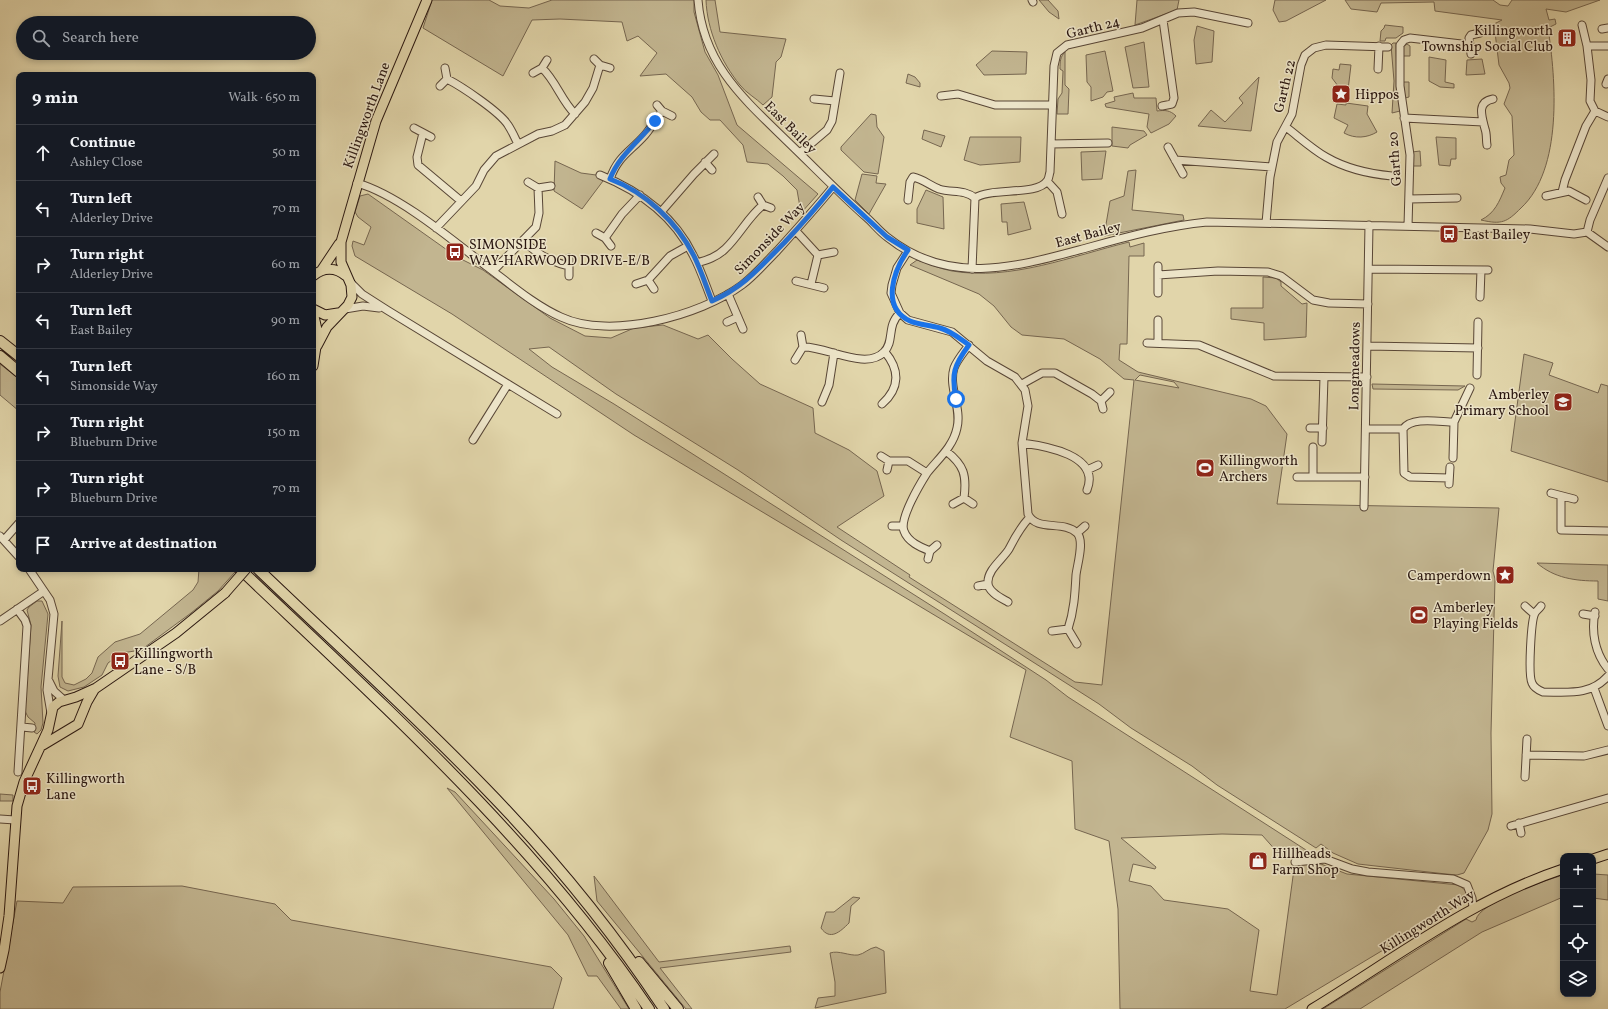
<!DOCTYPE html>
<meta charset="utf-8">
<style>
:root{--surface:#171b24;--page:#20242c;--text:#f1f3f6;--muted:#9ea1a6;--line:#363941}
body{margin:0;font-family:Vollkorn,serif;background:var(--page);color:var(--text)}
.controls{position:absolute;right:12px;bottom:12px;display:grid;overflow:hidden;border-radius:8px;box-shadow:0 2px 6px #0003}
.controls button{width:36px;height:36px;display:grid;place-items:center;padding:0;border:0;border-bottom:1px solid var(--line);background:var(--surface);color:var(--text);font:20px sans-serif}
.stop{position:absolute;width:12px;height:12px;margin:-9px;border:3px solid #1a73e8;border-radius:50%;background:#fff}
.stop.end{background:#1a73e8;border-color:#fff;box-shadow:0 1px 4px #0008}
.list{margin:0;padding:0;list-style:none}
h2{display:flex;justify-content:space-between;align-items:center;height:52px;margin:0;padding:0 16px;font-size:17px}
h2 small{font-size:13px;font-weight:400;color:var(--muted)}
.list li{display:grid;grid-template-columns:26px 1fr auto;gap:12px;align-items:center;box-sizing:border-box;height:56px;padding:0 16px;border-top:1px solid var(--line)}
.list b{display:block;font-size:15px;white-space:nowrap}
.list p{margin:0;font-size:13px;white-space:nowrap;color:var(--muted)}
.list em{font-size:13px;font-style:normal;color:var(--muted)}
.icon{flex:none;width:22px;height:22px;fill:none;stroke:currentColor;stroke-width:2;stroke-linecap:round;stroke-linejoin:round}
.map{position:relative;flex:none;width:1608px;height:1009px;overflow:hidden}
.search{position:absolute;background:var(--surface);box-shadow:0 2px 6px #0003;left:16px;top:16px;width:300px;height:44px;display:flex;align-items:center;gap:10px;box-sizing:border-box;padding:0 14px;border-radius:22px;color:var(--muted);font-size:15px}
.panel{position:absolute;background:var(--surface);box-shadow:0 2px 6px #0003;left:16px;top:72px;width:300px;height:500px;border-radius:8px}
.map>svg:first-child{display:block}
.green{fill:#c2b590;stroke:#766650;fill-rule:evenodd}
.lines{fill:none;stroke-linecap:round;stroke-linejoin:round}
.minor-casing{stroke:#584636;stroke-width:9}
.major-casing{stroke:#2a1710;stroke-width:11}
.highway-casing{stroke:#2a1710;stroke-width:12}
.minor{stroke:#ece4c8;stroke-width:7}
.major{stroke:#e1d5aa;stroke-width:9}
.highway{stroke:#e1d5aa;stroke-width:10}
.major-bridge-casing{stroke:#2a1710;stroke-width:11;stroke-linecap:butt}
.major-bridge{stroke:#e1d5aa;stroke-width:9}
.route{stroke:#1a73e8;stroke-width:5}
.labels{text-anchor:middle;stroke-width:3;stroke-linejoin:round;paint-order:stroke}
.street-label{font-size:14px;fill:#2a1710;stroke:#ece4c8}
.poi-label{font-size:14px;fill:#2a1710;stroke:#ece4c8;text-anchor:start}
</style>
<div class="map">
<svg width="1608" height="1009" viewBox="0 0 1608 1009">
<rect width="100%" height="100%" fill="#e1d5aa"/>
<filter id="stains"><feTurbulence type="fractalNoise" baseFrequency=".005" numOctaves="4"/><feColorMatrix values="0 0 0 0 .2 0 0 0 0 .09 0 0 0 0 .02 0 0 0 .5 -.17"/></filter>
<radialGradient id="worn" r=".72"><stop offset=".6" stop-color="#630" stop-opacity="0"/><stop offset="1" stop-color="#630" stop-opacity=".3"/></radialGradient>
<path class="green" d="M432 0H489L500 6 529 8 552 0H694V12L705 52 718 75 737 125 818 194 801 213 797 190 783 176 768 164 747 162 743 145 720 120H710L701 112 692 97 666 74 640 76 657 53 638 36 627 41 622 22 560 19 532 20 503 76 423 28Z
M706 0H715L720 32 786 39 781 57 776 62 772 97 763 105C756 98 746 93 740 85 721 62 707 30 706 0Z
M1039 0H1048L1058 11 1059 19 1049 12Z
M1137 0H1179L1177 10 1135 25Z
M1275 0H1326L1286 21 1279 22 1273 10Z
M1345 0H1493L1500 5 1508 6 1512 0H1600L1566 12 1546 9 1549 20 1555 19 1556 24 1548 28C1556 80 1563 169 1521 208 1507 222 1502 225 1481 220 1495 213 1499 202 1505 188L1501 183 1500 177 1506 175 1509 160 1514 155 1512 116 1504 104 1510 88 1509 83 1499 65 1494 24 1502 20 1435 11 1434 2 1381 3 1377 12 1351 9Z
M1385 25 1403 27V33L1396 38H1386L1385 41H1380L1381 31 1384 28Z
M1197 26 1214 31 1212 62 1196 64 1194 40Z
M1144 42 1149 87 1133 88 1125 47Z
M1393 43H1396L1397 88 1400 111 1392 113 1394 81 1391 45Z
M1407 44 1410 46V56H1402L1403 47Z
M992 51 1027 52 1026 74 984 75 976 65Z
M1105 51 1113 91 1107 92 1103 97 1091 101V87L1087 82 1086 55Z
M1065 52V85L1069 89 1068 114H1057L1058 99 1062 93 1063 71 1060 69C1060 62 1060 57 1065 52Z
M1429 57 1446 60 1445 82 1454 84V88L1440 87 1429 81Z
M1482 59 1485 74 1466 75 1467 60Z
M1340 64 1351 65 1348 90 1342 89V86H1338L1332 78 1333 69 1339 70Z
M908 74 915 77 920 83V87L906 83Z
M1259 77 1251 131 1198 126 1211 110 1225 122 1243 103 1239 98Z
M1403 82H1409V97L1405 98Z
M1133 93 1134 98H1156L1157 111C1165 110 1170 110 1176 116L1169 124 1151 133 1147 127 1149 114 1106 107 1105 104 1115 101 1114 97Z
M1346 103 1368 106 1367 114 1377 132C1367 138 1355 139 1344 133L1348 125 1334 118 1337 104 1346 105Z
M871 114 876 115 877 127 884 137 878 174 864 172 841 150V147Z
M1112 127 1144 131 1147 135 1130 145 1128 148 1112 146Z
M924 130 945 136 941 147 922 139Z
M970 137H1021L1020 162 980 165 964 160Z
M1436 137 1456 138V159H1451L1450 166 1439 165Z
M1106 151 1102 179 1082 180 1081 152Z
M1420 151 1421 166H1413L1412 152Z
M555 161 581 173 596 175 603 181 582 209 554 191Z
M1136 170 1132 210 1183 215 1184 220 1104 236 1110 201 1124 196 1128 171Z
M862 174 877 176 876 183 886 184 869 214 855 200Z
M926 190 943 197 944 229 917 223V209Z
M368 194 457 257 483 270 550 318 585 336 611 338 634 328 663 325 698 339 708 335 732 359 760 384 813 408 815 433 849 450 877 471 884 496 837 527 910 575 909 577 1075 682 1102 685 1134 380 1124 379 1100 359 1064 339 1022 335 1011 327 994 306 979 294 910 265 917 260C928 263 940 269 952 271 1011 281 1072 256 1129 242L1130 247 1144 243V256H1129L1127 344H1120L1119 360 1138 372 1251 399 1266 406 1287 434 1277 504 1499 508 1493 571 1495 579 1491 733 1492 814 1488 830 1464 873 1457 875 1446 874 1358 864 1333 853 1321 844 1316 848 1217 785 1192 766 1131 728 1099 704 841 540 738 470 616 394 549 347 529 349 552 367 614 404 946 615 1046 680 1068 697 1306 850 1311 854 1308 857H1295L1285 859 1278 853 1262 835 1222 834 1121 838 1156 867 1155 869 1133 864 1129 881 1151 886 1164 900 1228 909 1259 930 1250 991 1277 995 1294 869 1301 864H1321L1347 874 1459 885 1466 891 1468 899 1285 1009H1120L1118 909 1109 841 1075 829 1072 761 1010 737 1026 670 634 435 452 314 355 256 352 246 353 241 364 245 371 227 358 217 355 212 360 196ZM1140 375 1174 382 1179 388 1135 380Z
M1024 202 1031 229 1008 235 1007 222H1002L1001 204Z
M1263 277 1276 278 1281 282V286L1302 304 1307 303 1306 337 1264 340V323L1231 319V308H1263Z
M1524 354 1553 363 1549 375 1598 393 1601 384 1608 386V482L1511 451Z
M0 364 19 379V411L0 395Z
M1372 384 1465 386 1458 390 1373 389Z
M1537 563 1608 565V601L1598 599V581C1575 581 1554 578 1537 563Z
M199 569H232L235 572 218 591 191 613 141 650 122 653 108 663 102 675 84 687 68 691 60 687 58 676 62 621V677L65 683 74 685 86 679 92 673 98 657 115 642 140 634 193 590 198 582Z
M37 601H42L48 614 41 687 43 723 41 730 37 734 34 732 35 723 28 717 25 711 31 625 27 610 29 607Z
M447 788 455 792 554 899 584 936 629 1009H621L597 976H588L568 935Z
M0 794 13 795V801H0Z
M1593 874 1608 875V900L1593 898Z
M1563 875V897L1482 932 1360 1009H1323L1466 919 1472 922 1476 920C1478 903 1547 880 1563 875Z
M594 876 659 962 790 946 791 952 660 968 692 1009H686L597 901Z
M182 886 275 904 291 920 551 967 562 978 553 1009H0V992L17 901 63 903 73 887Z
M853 897 860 898 851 906 849 923C840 932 830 941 821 928L826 912H834Z
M876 947 884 951 886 993 815 1008 818 998 835 996V982L830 953C839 950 849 956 858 955 864 954 869 948 876 947Z"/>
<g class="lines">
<defs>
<path id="minor" d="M698 0C703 65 745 100 789 143 815 168 839 193 866 217 873 223 879 231 887 237 951 288 1019 266 1090 247 1129 236 1167 226 1207 222L1530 229 1574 234 1587 232 1608 247
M1032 0 1033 2
M1582 25 1587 46 1591 80 1590 101 1595 111 1608 117
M1602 29 1608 28
M1587 46H1608
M1471 54 1469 38 1471 35 1480 33
M594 59 600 65 610 68
M542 68C556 81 561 100 575 114
M1378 69 1379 46
M533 73 542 68 547 60
M447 79C461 86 500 112 508 125 512 131 515 138 518 144
M1606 84 1608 79
M440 86 447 79 445 68
M941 96 958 94 995 105H1052
M814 99 835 101
M657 105 662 111 672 116
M1162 106 1172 104 1174 98 1163 20
M1404 118 1483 122
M1286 127C1299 137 1312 149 1326 157 1345 168 1370 174 1392 176
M414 128 431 137
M423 133 417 157 418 165 461 201
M1051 144 1108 143
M1487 145C1486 140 1487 134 1485 129 1482 117 1476 102 1493 99
M1168 147 1183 174
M800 153 827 130 832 121 840 73
M1175 160 1272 167
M705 162 712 170
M600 175C640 191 674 216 693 255 701 270 706 286 712 301
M610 179C618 156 630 152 645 135 651 128 656 119 662 111
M1047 181 1057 192 1062 214
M528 182 538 188 551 186
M357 183C399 195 451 239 486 266 509 283 534 305 561 317 610 340 700 316 742 285 755 275 766 262 777 251 796 230 815 209 833 187
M1562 192 1565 180 1586 126 1595 111
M1546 196 1569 191 1586 200
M758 197 763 205 771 208
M1409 199 1457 198
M908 200 910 182 913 177C923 179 929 185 939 189 952 193 964 189 975 198
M661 212 694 174 714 154
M1266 223 1270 177 1277 142 1292 114 1301 65 1305 55 1314 48 1326 45 1388 47
M1408 226 1410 155 1400 86V45L1404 40 1410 38 1470 45
M436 228 476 186 484 170 496 156 538 134 552 131 565 125 585 102 593 88 600 65
M796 231 818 255 834 252
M1587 232 1590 220 1608 178
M596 233 605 238 611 246
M605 238 622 214 640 195
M523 240C536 254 551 262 569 266
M908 251 897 268 892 285 891 293 900 313 908 320 952 332 987 361 1015 377 1025 390 1028 406 1022 443 1028 514C1036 532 1064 520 1077 533 1085 541 1077 565 1076 575 1075 594 1074 611 1068 629
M697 263C707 260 717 257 725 249 739 236 748 217 763 205
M1158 266V293
M972 269 975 198C991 187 1037 196 1047 181 1049 179 1049 175 1050 172L1054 66 1057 53 1067 45 1142 28 1178 13 1194 12 1248 23
M1369 269 1488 270
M493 271 536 227 539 213 538 188
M1158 275 1218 271 1268 272 1281 276 1313 300 1329 303 1368 304
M569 276V258
M648 280 654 289
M796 281 824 288
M351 283 362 294 387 310 557 414
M636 284 648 280 670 256 688 246
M811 284 818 255
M728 294 743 329
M1480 297 1481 270
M345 309 363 306 379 308
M1158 320V343
M727 322 738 317
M1147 343 1199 345 1274 376 1367 377
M1367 346 1478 348
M803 347C826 346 866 371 884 352 895 341 886 326 900 313
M795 360 803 347 801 335
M1477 375 1478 322
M1022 384 1042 373H1055L1092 394 1101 401 1103 409
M1101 401 1110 392
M822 402 829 385 834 353
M882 404C900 388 900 370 885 352
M1310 428H1323
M1366 429H1403C1412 416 1440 422 1454 422
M1403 429 1404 473 1410 477 1449 478
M473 440 508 384
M1322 442 1324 377
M1022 443C1045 446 1101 455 1087 490
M946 451C964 465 967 475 964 498
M881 456 889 461 887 470
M1453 458 1454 422 1470 388
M889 461H908L927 473
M1087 470 1098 465
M1297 477H1365
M1313 477V447
M1449 484 1450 467
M1551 493 1574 499
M1561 497V530L1608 531
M953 504 964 498 973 504
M1364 507 1369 225
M892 526H903
M1077 533 1085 526
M0 536 19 557
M4 540 19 523
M930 551C920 547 908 542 904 531 899 519 920 484 927 473 938 459 953 447 957 428 962 408 948 387 954 368 957 360 964 352 969 345
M928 559 930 551 937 545
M29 569 50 600 54 614 47 690 51 713
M978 586 988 584
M1008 602C1001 598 988 592 988 583 987 570 1003 559 1009 549 1015 537 1020 528 1029 518
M1525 606 1534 614
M1541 606C1539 609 1536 611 1535 613 1531 620 1528 675 1532 683 1534 688 1538 690 1543 692 1568 692 1590 696 1608 676
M17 609 25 620 27 626 18 772
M1595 612C1591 632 1595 653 1608 669
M1583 614 1595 616
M0 621 44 591
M1052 631 1068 629 1077 644
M49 681 54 691 64 700
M1594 688 1608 726
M22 727 32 728
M1526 755 1584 756 1608 750
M1525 777 1527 739
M0 819 15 820
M1519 823 1521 833
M1511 826 1608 798
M1295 862 1325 859 1352 869 1368 872 1453 879 1467 885 1472 898 1473 908"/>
<path id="major" d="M321 271 339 244
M313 276C323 267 336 267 346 276
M313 309 325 315 338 313
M313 312 318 334 313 366
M317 346 327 327 348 305 352 297 351 285 341 262V242L376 121 427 0
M43 745 78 724 87 702 94 690
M1593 859 1608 854
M0 968 4 950 9 916 17 806 24 782 48 730 53 707 59 702 76 697 96 688 176 633 225 593
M1312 1009C1394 959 1472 899 1563 869"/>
<path id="highway" d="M0 341 19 356
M0 356 19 372
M240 569C385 707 536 842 649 1009
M258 569C334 642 413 713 486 789 552 857 612 930 664 1009
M639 962 678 1009
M609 963 636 1009"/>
</defs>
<use href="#minor" class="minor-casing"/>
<use href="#major" class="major-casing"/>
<use href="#highway" class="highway-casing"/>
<use href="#minor" class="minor"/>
<use href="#major" class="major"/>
<use href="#highway" class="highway"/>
<defs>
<path id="major-bridge" d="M225 593 246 569"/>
</defs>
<use href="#major-bridge" class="major-bridge-casing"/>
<use href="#major-bridge" class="major-bridge"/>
</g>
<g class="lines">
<path class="route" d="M655 121C640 141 619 155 610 179 645 192 677 222 694 256 701 270 706 286 712 301 744 287 760 267 784 243 801 225 817 207 833 187L887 237 908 250C894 270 880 307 910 321 919 325 930 325 940 328 951 331 959 338 969 345 954 365 951 374 956 399"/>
</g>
<defs>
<symbol id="building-square" viewBox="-11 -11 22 22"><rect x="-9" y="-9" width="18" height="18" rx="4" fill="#8f2418" stroke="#ece4c8"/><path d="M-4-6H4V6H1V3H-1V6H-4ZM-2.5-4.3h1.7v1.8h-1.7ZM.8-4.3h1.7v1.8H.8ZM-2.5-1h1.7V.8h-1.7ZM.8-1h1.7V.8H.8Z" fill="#fff"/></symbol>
<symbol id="sight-square" viewBox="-11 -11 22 22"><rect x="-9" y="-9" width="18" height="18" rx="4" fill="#8f2418" stroke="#ece4c8"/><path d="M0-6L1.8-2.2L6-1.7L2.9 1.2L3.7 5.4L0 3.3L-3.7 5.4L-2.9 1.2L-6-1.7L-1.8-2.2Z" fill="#fff"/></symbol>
<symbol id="bus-square" viewBox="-11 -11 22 22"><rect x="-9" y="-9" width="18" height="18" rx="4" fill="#8f2418" stroke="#ece4c8"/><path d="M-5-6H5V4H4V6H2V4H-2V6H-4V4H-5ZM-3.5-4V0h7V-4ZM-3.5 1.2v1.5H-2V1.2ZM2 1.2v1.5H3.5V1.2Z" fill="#fff"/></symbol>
<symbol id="school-square" viewBox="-11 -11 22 22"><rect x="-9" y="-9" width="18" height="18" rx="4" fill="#8f2418" stroke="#ece4c8"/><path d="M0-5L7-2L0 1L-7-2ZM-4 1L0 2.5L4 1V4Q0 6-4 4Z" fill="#fff"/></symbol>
<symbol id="stadium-square" viewBox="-11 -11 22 22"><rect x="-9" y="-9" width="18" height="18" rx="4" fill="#8f2418" stroke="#ece4c8"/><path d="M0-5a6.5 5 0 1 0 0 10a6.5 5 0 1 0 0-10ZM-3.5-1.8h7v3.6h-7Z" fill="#fff"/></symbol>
<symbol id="shop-square" viewBox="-11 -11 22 22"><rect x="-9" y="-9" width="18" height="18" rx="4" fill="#8f2418" stroke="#ece4c8"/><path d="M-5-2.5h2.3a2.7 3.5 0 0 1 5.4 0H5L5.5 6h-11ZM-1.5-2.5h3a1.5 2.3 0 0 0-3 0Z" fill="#fff"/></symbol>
</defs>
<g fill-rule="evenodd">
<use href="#building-square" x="1556" y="27" width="22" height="22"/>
<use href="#sight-square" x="1330" y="83" width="22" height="22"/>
<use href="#bus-square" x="1438" y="223" width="22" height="22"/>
<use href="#bus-square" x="444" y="241" width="22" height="22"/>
<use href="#school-square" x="1552" y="391" width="22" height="22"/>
<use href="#stadium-square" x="1194" y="457" width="22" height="22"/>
<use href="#sight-square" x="1494" y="564" width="22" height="22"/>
<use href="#stadium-square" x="1408" y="604" width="22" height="22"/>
<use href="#bus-square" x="109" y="650" width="22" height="22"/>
<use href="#bus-square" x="21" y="775" width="22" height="22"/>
<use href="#shop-square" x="1247" y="850" width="22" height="22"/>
</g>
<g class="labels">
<g class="street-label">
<text transform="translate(1093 27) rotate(-14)" y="5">Garth 24</text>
<text transform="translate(1284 86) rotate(-76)" y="5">Garth 22</text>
<text transform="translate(366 115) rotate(-70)" y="5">Killingworth Lane</text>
<text transform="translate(791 127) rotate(45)" y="5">East Bailey</text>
<text transform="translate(1394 159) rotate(-94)" y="5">Garth 20</text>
<text transform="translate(1088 234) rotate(-15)" y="5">East Bailey</text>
<text transform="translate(769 238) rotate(-46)" y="5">Simonside Way</text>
<text transform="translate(1354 366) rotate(-89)" y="5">Longmeadows</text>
<text transform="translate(1427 921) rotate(-32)" y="5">Killingworth Way</text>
</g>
<g class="poi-label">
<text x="1553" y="35" text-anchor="end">Killingworth<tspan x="1553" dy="16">Township Social Club</tspan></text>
<text x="1355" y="99">Hippos</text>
<text x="1463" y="239">East Bailey</text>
<text x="469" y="249">SIMONSIDE<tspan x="469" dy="16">WAY-HARWOOD DRIVE-E/B</tspan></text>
<text x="1549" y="399" text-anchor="end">Amberley<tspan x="1549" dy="16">Primary School</tspan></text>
<text x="1219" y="465">Killingworth<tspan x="1219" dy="16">Archers</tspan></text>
<text x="1491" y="580" text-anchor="end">Camperdown</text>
<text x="1433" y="612">Amberley<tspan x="1433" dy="16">Playing Fields</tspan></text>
<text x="134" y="658">Killingworth<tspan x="134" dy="16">Lane - S/B</tspan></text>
<text x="46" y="783">Killingworth<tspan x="46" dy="16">Lane</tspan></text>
<text x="1272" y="858">Hillheads<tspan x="1272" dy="16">Farm Shop</tspan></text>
</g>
</g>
<rect width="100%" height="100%" filter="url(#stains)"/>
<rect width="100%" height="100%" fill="url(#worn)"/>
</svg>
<div class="controls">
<button>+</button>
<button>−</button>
<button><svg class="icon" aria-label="locate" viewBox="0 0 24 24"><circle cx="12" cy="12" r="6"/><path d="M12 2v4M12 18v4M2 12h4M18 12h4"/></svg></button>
<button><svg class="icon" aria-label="layers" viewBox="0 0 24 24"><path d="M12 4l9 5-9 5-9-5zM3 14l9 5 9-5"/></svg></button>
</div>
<div class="stop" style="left:956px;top:399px"></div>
<div class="stop end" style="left:655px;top:121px"></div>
<div class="search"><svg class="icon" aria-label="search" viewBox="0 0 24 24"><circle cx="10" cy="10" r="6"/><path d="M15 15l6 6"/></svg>Search here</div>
<section class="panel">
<h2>9 min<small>Walk · 650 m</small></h2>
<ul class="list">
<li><svg class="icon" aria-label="ahead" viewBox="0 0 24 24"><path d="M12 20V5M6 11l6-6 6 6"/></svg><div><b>Continue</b><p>Ashley Close</p></div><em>50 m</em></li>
<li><svg class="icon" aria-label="left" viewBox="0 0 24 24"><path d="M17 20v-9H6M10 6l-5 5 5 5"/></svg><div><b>Turn left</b><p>Alderley Drive</p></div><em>70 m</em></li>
<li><svg class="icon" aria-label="right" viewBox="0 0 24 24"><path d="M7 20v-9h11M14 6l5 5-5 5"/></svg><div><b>Turn right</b><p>Alderley Drive</p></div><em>60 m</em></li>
<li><svg class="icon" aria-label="left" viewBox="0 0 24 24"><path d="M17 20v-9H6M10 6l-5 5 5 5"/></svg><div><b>Turn left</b><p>East Bailey</p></div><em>90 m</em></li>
<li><svg class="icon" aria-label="left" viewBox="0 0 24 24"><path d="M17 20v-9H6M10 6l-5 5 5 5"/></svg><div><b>Turn left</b><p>Simonside Way</p></div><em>160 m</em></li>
<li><svg class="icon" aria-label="right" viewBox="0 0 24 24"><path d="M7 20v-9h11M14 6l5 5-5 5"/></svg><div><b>Turn right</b><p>Blueburn Drive</p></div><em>150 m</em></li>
<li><svg class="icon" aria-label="right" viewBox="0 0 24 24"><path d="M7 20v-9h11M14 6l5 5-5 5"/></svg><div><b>Turn right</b><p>Blueburn Drive</p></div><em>70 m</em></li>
<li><svg class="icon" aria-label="arrive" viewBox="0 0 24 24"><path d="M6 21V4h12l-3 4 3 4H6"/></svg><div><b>Arrive at destination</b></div></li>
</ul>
</section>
</div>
